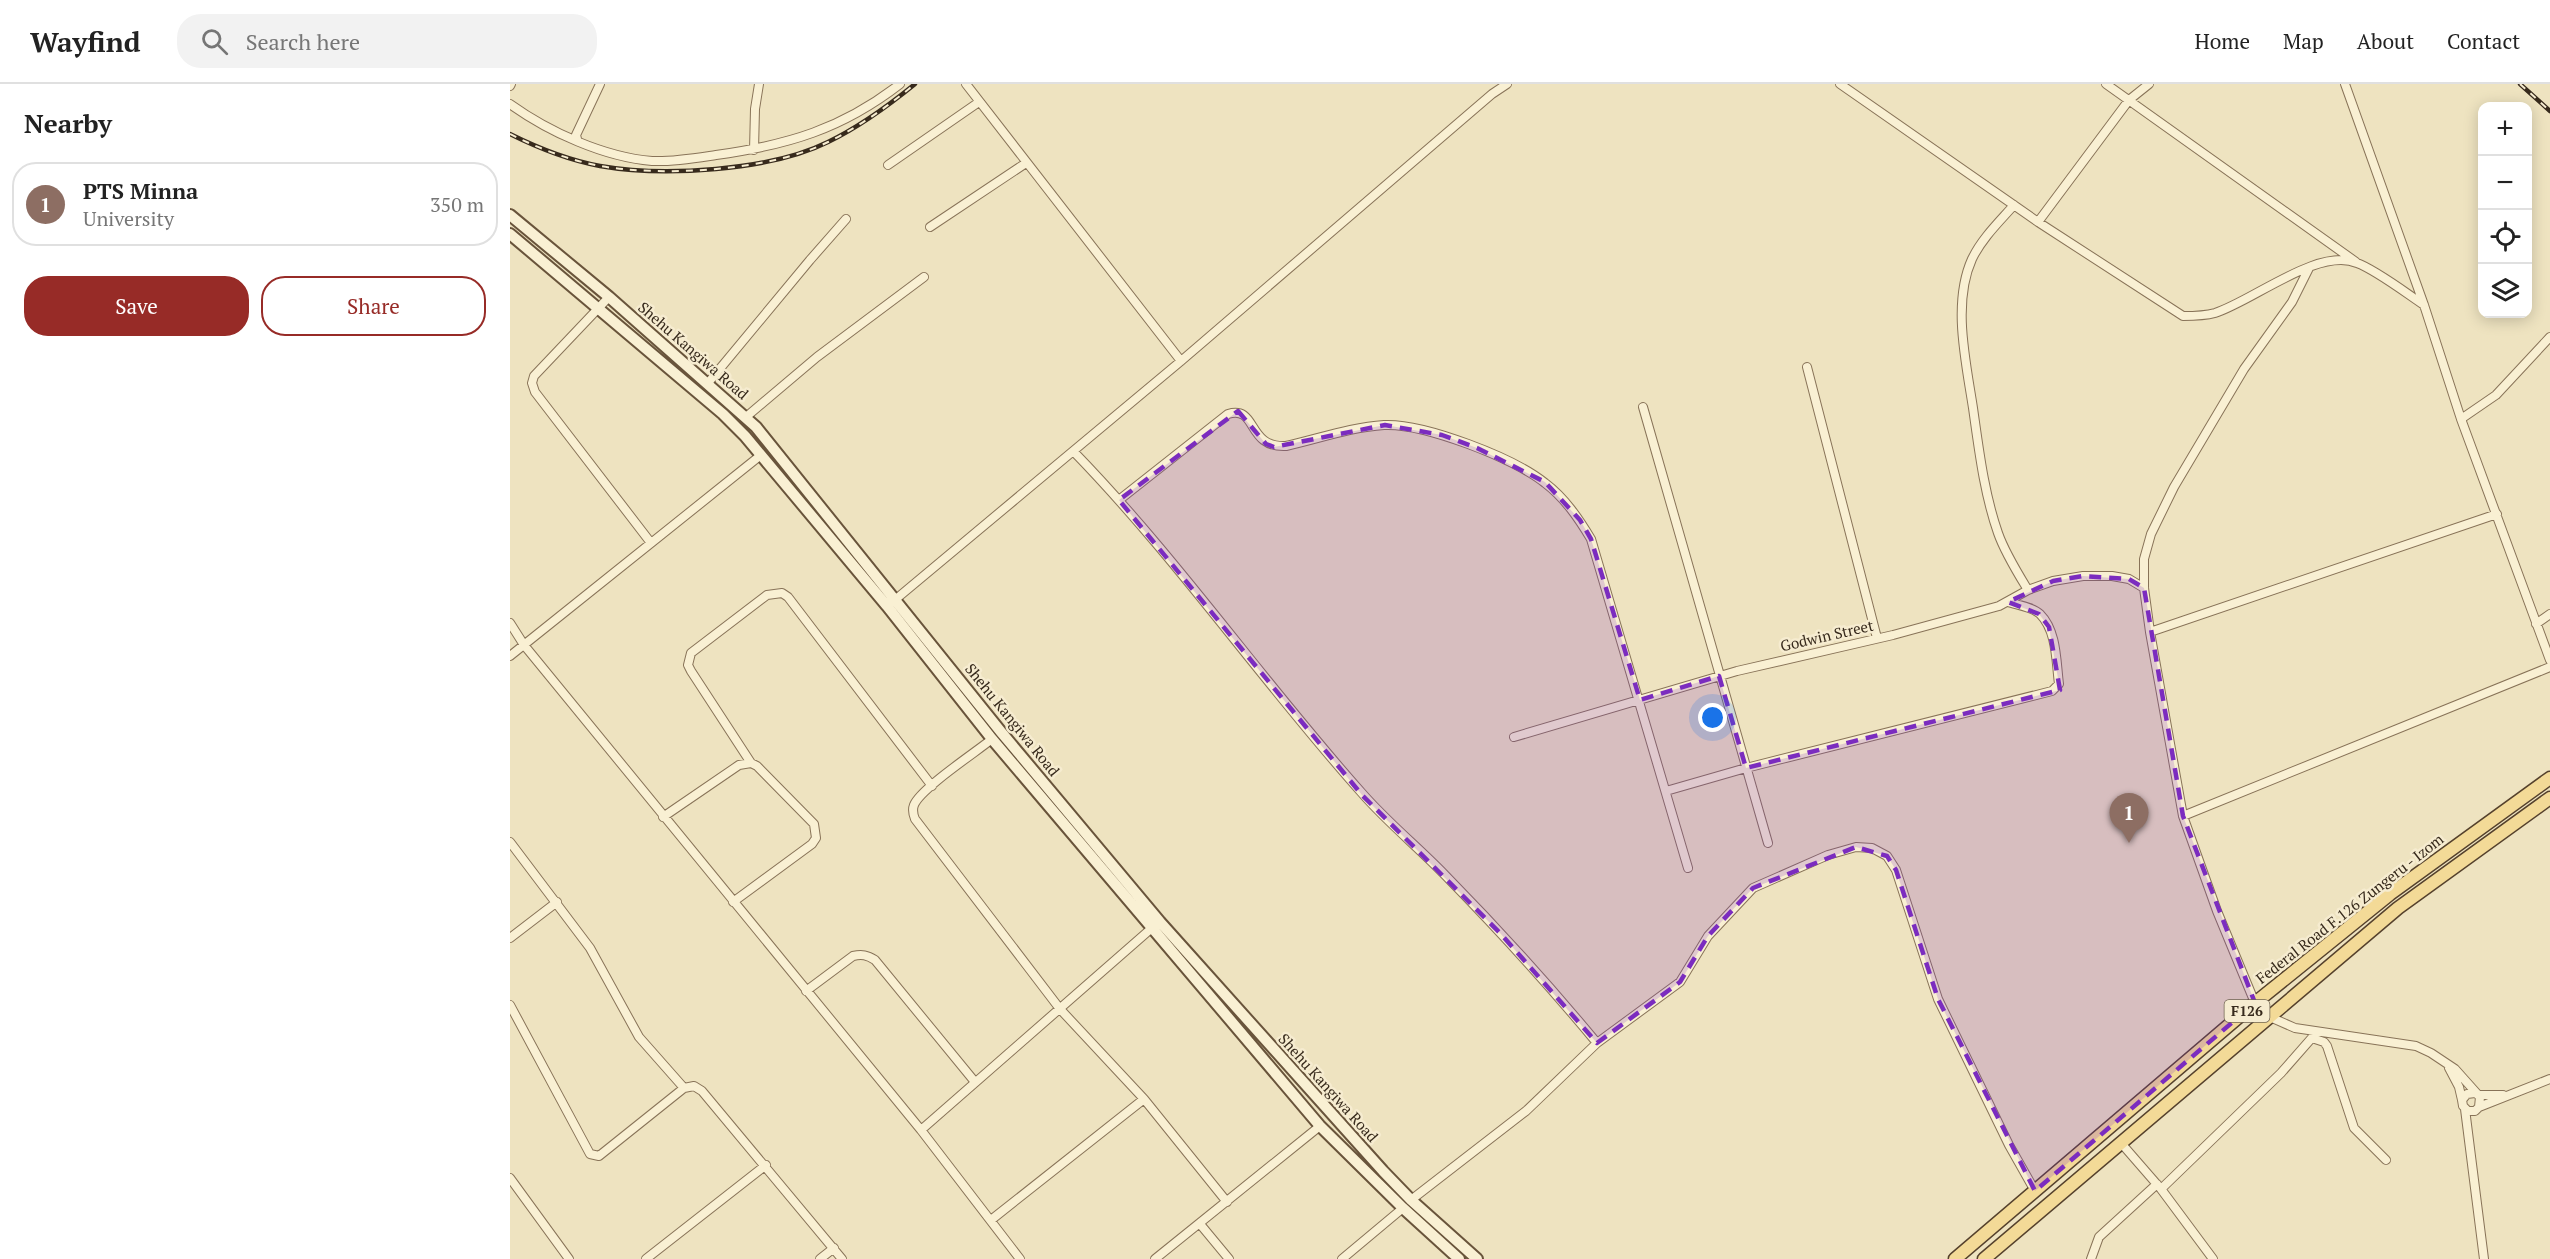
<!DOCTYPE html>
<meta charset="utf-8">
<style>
:root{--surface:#fff;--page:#f2f2f2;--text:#222;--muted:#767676;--line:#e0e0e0;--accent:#972b27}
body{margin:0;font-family:"PT Serif",serif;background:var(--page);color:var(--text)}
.controls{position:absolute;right:18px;top:18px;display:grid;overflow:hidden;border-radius:12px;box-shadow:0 3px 15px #0003}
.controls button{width:54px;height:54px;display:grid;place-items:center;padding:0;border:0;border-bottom:2px solid var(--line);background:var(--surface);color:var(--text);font:30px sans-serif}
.you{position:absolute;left:1203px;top:634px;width:21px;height:21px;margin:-15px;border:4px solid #fff;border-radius:50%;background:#1a73e8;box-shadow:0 0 0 9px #1a73e833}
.badge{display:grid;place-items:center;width:39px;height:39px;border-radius:50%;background:var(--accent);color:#fff;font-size:20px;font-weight:700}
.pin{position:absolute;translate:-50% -50px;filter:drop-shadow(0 2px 3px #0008)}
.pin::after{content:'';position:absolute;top:32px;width:21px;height:18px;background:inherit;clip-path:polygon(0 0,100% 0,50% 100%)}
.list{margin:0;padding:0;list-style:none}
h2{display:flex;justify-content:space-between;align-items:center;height:78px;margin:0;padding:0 24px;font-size:26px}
h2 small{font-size:20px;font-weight:400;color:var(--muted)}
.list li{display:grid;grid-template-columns:39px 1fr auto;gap:18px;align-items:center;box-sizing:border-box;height:84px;margin:0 12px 12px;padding:0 12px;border:2px solid var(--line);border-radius:24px}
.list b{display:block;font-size:22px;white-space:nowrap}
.list p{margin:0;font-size:20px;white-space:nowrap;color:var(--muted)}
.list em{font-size:20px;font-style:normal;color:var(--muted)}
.actions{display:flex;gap:12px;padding:18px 24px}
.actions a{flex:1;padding:14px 0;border:2px solid var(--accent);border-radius:24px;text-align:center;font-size:21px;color:var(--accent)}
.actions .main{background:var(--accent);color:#fff}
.icon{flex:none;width:33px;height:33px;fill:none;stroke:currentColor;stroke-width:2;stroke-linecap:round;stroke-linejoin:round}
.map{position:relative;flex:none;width:2040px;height:1175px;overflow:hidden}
header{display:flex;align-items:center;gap:36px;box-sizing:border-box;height:84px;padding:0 30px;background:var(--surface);border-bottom:2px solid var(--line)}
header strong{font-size:28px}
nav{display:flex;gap:33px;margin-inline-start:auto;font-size:21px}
.search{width:420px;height:54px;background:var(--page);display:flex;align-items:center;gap:15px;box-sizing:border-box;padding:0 21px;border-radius:24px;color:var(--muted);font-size:22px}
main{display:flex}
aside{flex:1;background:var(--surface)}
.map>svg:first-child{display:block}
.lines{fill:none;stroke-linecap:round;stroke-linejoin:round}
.street-casing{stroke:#887358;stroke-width:10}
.secondary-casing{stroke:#69543b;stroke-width:14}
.primary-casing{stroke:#55412c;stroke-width:15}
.street{stroke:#f9f0d3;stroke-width:8}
.secondary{stroke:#f9f0d3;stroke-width:10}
.primary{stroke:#f3da97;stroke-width:12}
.rail-casing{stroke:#372a1c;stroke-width:4.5}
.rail{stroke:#f6ecd0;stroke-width:2;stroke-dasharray:7;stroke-linecap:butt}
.marked{fill:#7b2cbf;fill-opacity:0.2;stroke:#7b2cbf;stroke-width:4.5;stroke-dasharray:12 8;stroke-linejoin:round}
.labels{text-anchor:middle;stroke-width:5;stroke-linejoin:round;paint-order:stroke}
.shield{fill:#f6ecd0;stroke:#706452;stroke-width:1.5}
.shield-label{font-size:14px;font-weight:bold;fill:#372a1c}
.street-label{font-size:15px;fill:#372a1c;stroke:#f6ecd0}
</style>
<header>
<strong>Wayfind</strong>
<div class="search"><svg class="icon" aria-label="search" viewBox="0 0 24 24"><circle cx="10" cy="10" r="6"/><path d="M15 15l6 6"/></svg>Search here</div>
<nav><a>Home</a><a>Map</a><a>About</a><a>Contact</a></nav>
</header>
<main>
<aside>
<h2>Nearby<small></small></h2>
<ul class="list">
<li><span class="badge" style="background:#8d6e63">1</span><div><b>PTS Minna</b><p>University</p></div><em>350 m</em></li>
</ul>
<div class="actions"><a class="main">Save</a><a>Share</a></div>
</aside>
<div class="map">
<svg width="2040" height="1175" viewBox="0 0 2040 1175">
<rect width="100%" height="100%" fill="#eee3c0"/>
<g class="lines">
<defs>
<path id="street" d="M456 0 671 277
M1330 0 1528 138 1673 232C1684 232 1694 232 1705 229 1743 217 1808 163 1847 179 1866 186 1896 209 1914 221
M1596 0 1846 178
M1835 0 1914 221 1951 335 2040 576
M0 2 1 0
M0 20C39 48 94 73 142 77 163 78 186 74 206 71 278 61 332 45 390 0
M67 55 66 51 90 0
M244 66 245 25 249 0
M378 81 469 18
M1504 121C1490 137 1472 154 1462 175 1442 219 1456 278 1463 324 1469 366 1474 409 1488 449 1495 469 1507 488 1518 506
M1528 138 1619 16 1639 0
M420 143 516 79
M99 213 24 292 22 299 25 308 141 459
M1297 283 1367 554
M198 299 300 176 336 135
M1133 323 1258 759
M236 333 307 273 414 193
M1951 335 1986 311 2040 253
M564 368C667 474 752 597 851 708 877 738 908 763 935 791 988 845 1039 901 1087 959
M609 416 718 330C748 321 736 364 776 362 808 355 841 343 874 341 914 339 1004 374 1035 399 1055 414 1069 435 1081 455L1178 784
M386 515 671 277 982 10 997 0
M0 539 14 561 411 1046 510 1175
M2026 540 2040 530
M1640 548 1987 430
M0 572 251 371
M1004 653 1227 587 1383 551 1489 522 1518 506 1543 497 1573 492H1602L1619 495 1634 504
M482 655C466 668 410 705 404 721 402 726 403 730 405 735L550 925 634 1015 717 1118
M241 679 181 587 178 581 181 569 257 511 272 509 278 513 422 702
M1156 707 1236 684 1542 607 1549 600C1546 577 1547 547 1530 530 1523 523 1507 521 1498 518
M1673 732 2040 583
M153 733 229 681 241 679 247 682 304 740 306 754 302 760 223 818
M0 758 80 864 129 953 174 1004 184 1002 192 1007 332 1175
M0 854 47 818
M296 907 343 872C352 870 357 871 365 876L465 998
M1745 919 1707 827 1673 732 1640 548 1634 504V475L1641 450 1664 403 1734 285 1782 218 1799 184
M0 921 80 1070 89 1072 174 1004
M1760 933 1785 944 1906 962 1921 969 1945 985 1970 1013 1969 1023 1965 1027H1958L1953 1022 1952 1016 1957 1010 1965 1009
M1802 954 1814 958 1817 962 1844 1044 1876 1076
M1939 984 1949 1003 1952 1016
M1968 1011H1993
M1969 1023 2040 995
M1955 1025 1974 1175
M411 1046 643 843
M1611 1059 1651 1105 1703 1175
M0 1094 59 1175
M1651 1105 1771 989 1807 948
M901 1116 1016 1027 1087 959 1170 898 1198 852 1243 804 1318 771 1346 763 1362 764 1377 772 1386 786 1428 915 1499 1061 1525 1107
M481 1136 634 1015
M690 1140 719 1175
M136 1175 256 1081
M310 1175 324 1164
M645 1175 810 1042
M832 1175 893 1124
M1581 1175 1589 1153 1647 1100"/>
<path id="secondary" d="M0 131 99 213 246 343 491 648 650 838 873 1087 901 1116 967 1175
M0 150 213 330 235 352 377 522 482 655 810 1042 893 1124 949 1175"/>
<path id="primary" d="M1445 1175 1745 919 1880 810 2040 694
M1474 1175 1888 824 2040 714"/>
</defs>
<use href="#street" class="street-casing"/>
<use href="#secondary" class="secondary-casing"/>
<use href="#primary" class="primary-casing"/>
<use href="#street" class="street"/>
<use href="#secondary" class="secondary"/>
<use href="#primary" class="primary"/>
<defs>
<path id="rail" d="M2010 0 2040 27
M0 50C28 64 58 76 90 82 153 93 260 87 318 58 349 43 378 22 405 0"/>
</defs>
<use href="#rail" class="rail-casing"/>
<use href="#rail" class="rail"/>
</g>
<path class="marked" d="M728 327 756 360 764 363 875 341 932 351 967 364 1035 398 1070 436 1081 455 1130 616 1209 592 1236 684 1550 606 1539 543 1529 530 1498 518 1543 497 1573 492 1619 495 1634 504 1673 732 1745 919 1525 1107 1428 915 1386 786 1377 772 1346 763 1243 804 1198 852 1170 898 1087 959 990 849 852 711 609 416Z"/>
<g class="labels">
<rect class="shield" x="1714.5" y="916" width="45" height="22" rx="4.5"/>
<g class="shield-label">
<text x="1737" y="932">F126</text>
</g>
<g class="street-label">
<text transform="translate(183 267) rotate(41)" y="5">Shehu Kangiwa Road</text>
<text transform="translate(1317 552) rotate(-13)" y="5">Godwin Street</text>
<text transform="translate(502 636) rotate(51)" y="5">Shehu Kangiwa Road</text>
<text transform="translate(1840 825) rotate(-38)" y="5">Federal Road F.126 Zungeru - Izom</text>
<text transform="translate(818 1004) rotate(48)" y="5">Shehu Kangiwa Road</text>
</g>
</g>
</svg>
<div class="controls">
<button>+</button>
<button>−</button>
<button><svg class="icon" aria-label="locate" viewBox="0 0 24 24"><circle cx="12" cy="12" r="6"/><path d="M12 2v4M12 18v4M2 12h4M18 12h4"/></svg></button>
<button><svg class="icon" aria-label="layers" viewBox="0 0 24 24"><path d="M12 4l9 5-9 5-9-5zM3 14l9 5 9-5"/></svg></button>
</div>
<div class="you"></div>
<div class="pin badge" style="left:1619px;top:759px;background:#8d6e63">1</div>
</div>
</main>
